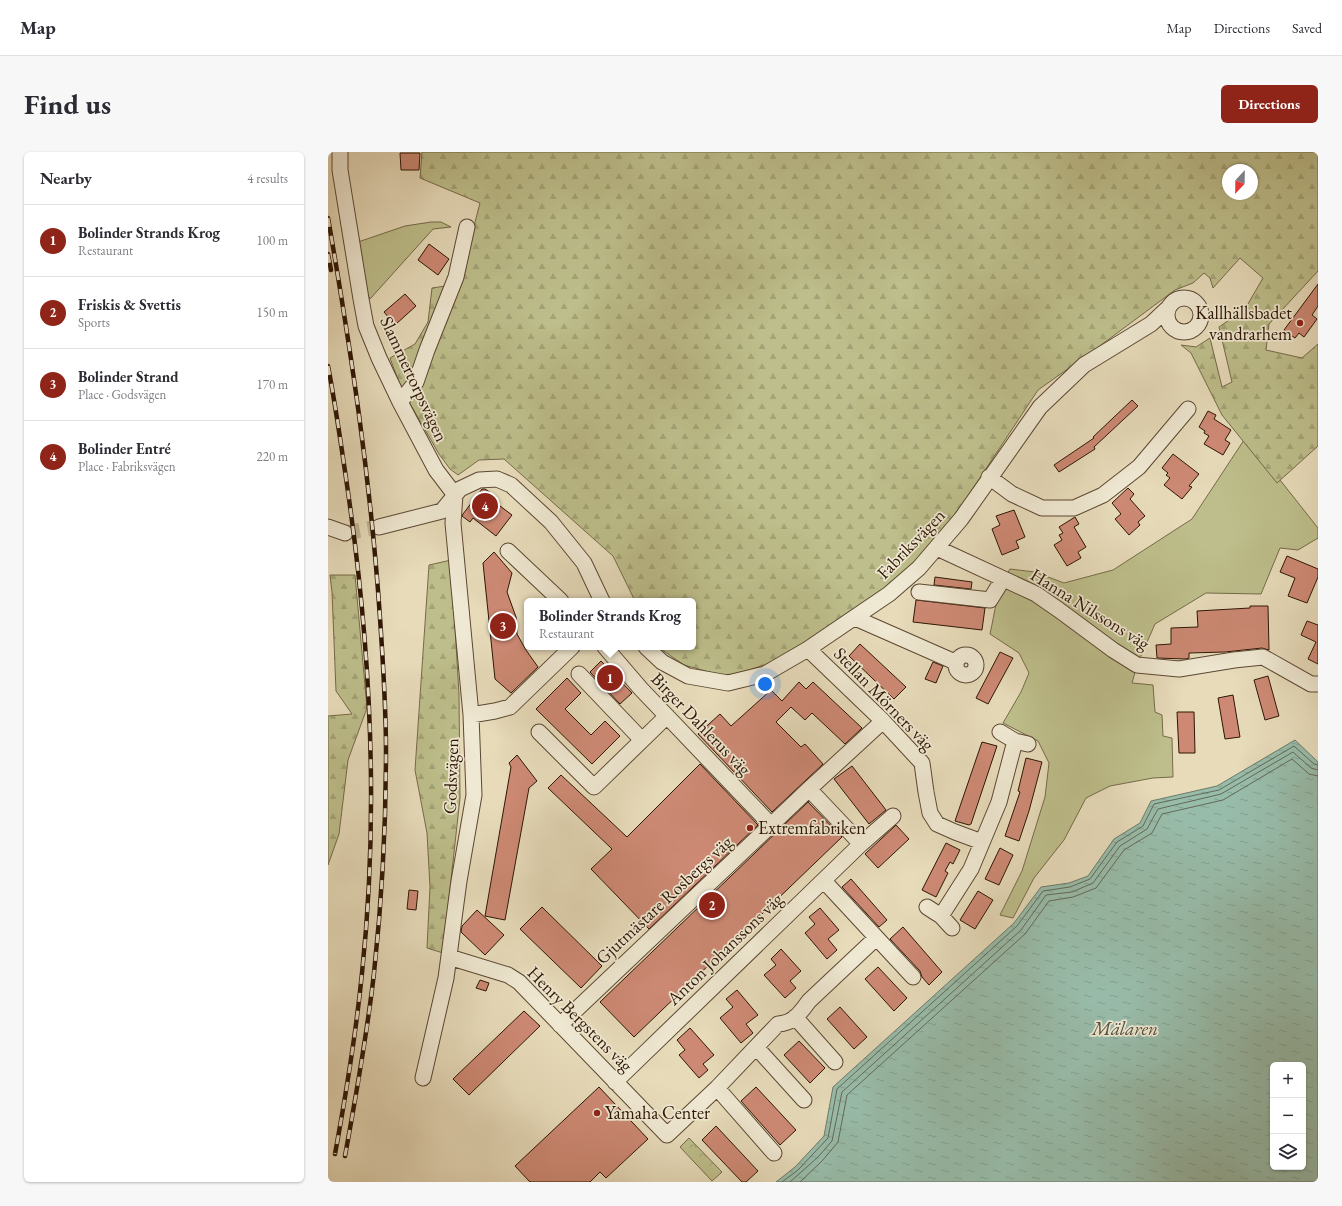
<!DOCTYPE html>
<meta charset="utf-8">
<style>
:root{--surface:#fff;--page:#f7f7f7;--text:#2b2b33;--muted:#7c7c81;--line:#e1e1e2;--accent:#8f2418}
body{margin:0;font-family:"EB Garamond",serif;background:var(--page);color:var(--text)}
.controls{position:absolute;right:12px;bottom:12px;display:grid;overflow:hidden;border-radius:6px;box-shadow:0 1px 3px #0004}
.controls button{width:36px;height:36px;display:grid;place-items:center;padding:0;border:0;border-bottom:1px solid var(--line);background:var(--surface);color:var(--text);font:20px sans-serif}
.compass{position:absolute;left:894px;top:12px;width:36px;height:36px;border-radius:50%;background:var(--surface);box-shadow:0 1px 3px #0004;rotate:202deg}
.you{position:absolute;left:437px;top:532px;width:14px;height:14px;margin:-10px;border:3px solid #fff;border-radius:50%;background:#1a73e8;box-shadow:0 0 0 6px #1a73e833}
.badge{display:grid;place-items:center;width:26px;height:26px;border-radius:50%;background:var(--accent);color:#fff;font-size:13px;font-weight:700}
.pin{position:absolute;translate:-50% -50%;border:2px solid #fff;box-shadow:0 1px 4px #0006}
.popup{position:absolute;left:196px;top:446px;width:172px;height:52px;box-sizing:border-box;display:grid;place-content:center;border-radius:6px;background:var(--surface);filter:drop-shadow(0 1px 3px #0005);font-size:13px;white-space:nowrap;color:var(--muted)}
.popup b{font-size:15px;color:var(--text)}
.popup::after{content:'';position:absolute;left:50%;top:100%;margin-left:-8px;border:8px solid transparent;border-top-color:var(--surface)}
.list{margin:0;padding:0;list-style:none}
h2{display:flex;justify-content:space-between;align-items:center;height:52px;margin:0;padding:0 16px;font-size:17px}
h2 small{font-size:13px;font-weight:400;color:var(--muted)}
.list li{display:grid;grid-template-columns:26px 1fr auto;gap:12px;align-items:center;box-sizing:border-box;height:72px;padding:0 16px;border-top:1px solid var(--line)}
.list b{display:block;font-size:15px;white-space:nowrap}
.list p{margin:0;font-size:13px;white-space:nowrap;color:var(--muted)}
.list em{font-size:13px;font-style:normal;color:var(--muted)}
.icon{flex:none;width:22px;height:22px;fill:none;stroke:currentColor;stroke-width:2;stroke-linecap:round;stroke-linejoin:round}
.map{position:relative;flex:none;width:990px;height:1030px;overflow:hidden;border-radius:6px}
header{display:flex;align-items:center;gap:24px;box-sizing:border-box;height:56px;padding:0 20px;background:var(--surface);border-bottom:1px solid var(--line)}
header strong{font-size:19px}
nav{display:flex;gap:22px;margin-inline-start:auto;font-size:14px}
.intro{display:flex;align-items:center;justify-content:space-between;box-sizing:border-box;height:96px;padding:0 24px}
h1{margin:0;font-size:28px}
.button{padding:10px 18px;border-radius:6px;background:var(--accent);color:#fff;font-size:14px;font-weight:700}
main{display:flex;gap:24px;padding:0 24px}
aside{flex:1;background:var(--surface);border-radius:6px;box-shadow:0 1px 3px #0004}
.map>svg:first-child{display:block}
.grass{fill:#bdbe8b;stroke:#766a48}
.forest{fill:url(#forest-firs);stroke:#766a48;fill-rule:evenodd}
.park{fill:url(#park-crowns);stroke:#766a48}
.water{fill:url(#water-ripples);stroke:#6e7a68;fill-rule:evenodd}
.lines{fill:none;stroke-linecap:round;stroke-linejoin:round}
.shore{stroke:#636957;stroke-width:1}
.building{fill:#cd8974;stroke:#2e1604}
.minor-tunnel{stroke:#c2b496;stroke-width:15;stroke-dasharray:15 8;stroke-linecap:butt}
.minor-casing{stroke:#5c4732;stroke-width:17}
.minor{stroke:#efe8d2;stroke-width:15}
.rail-casing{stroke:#2e1604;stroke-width:4.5}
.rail{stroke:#efe8d2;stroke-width:3;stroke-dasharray:9;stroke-linecap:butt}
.poi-dot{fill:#8f2418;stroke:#efe8d2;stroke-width:1.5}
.labels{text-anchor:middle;stroke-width:3.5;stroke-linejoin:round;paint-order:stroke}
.poi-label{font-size:18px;fill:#2e1604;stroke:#efe8d2;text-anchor:start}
.street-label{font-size:18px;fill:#2e1604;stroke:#efe8d2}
.water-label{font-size:19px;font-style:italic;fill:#53503e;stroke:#efe8d2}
</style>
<header>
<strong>Map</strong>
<nav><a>Map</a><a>Directions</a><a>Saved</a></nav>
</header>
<div class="intro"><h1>Find us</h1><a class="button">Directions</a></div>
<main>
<aside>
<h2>Nearby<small>4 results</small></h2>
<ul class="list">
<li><span class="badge">1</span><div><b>Bolinder Strands Krog</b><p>Restaurant</p></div><em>100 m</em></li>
<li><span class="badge">2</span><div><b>Friskis &amp; Svettis</b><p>Sports</p></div><em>150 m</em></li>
<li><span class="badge">3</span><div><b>Bolinder Strand</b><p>Place · Godsvägen</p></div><em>170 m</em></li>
<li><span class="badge">4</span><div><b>Bolinder Entré</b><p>Place · Fabriksvägen</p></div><em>220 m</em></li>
</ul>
</aside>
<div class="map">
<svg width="990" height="1030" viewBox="0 0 990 1030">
<defs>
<pattern id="forest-firs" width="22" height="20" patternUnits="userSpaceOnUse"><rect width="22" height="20" fill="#bdbe8b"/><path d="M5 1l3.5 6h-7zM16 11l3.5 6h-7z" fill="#a3a376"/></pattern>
<pattern id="park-crowns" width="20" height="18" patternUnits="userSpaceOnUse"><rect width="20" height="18" fill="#bdbe8b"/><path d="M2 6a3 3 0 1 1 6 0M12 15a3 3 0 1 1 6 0" fill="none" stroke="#a3a376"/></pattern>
<pattern id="water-ripples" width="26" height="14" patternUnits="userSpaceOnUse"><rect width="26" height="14" fill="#98bcaa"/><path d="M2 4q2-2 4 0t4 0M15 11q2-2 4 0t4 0" fill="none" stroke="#83a191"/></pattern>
</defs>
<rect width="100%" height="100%" fill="#e7dbba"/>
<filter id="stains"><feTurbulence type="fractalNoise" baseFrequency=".005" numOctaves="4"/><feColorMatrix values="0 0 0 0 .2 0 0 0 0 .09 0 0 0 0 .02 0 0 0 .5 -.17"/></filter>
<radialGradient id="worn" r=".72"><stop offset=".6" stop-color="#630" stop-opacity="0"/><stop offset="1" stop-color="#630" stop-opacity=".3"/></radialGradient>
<path class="grass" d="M103 70H113L123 75 105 77 42 147 32 127 30 90 77 74Z
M918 285 990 376V386L970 398 952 396 933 442 878 441 827 472 809 513 804 531 825 533 827 560 834 563 835 584 844 586 845 625 825 626 782 634 758 646 736 688 706 726 685 766 672 763 694 719 717 645 721 611 710 589 675 571 693 540 701 521 691 501 662 482C667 460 669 436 682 417L707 420 736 431 785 418 864 367Z"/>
<path class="forest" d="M94 0H990V119L941 172 938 198 974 206 990 192V294L949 331 894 263 863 201 853 193 868 195 882 186 894 235 904 230 891 175 917 157 935 126 912 106 885 136 882 126 876 121 865 131 847 138 765 199 710 238 624 368 558 442 442 511 400 525 356 513 330 495H365V449H307L285 404 176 307 151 308 130 323 122 317 111 302 73 236 62 206 87 192 100 170 104 136 131 132 152 51 92 26ZM900 18H924V42H900Z
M123 408 131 542 132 646 115 801 99 796 102 735 99 681 87 618 101 413Z
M2 423H27L39 556 20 608 11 682 0 713V564L24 562 8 539 4 440Z"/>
<path class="park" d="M361 986 394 1020 384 1029 352 995Z"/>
<path class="water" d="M967 588 990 610V1030H448L467 1015 496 984 505 935 686 771 713 735 741 731 760 724 786 687 812 671 823 649 889 634ZM945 913H975V1015H945Z"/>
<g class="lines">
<path class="shore" d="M454 1030 470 1018 500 986 509 937 689 774 715 739 742 735 762 727 789 690 815 674 826 652 891 638 966 594 986 612 990 613
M462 1030 490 1005 504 989 514 940 693 778 718 743 744 740 765 731 792 694 819 677 830 657 893 642 965 600 983 616 990 618
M472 1030 494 1009 510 990 519 943 697 782 721 749 745 745 768 736 796 698 824 681 834 662 895 648 964 607 981 622 990 624"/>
</g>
<path class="building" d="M72 1H92L91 18H73Z
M101 92 121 107 110 123 90 108Z
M990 132V154L984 163 989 167 976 185 971 181 967 186 956 178Z
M77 142 88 154 67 173 56 160Z
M804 248 810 254 766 295 767 297 731 320 726 313 766 286 765 285Z
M880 259 888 263 886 267 903 278 897 288 902 291 895 303 876 292 881 284 876 281 877 279 871 275Z
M845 302 871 322 861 334 864 335 854 347 836 333 842 326 838 323 840 321 834 316Z
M800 336 806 342 802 347 817 364 810 370 812 373 801 383 787 367 793 362 784 351Z
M154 337H157L163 341 160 345 184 363 168 384 145 366 142 370 134 364 135 362Z
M686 358 697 385 688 389 691 396 674 403 664 377 672 373 668 364Z
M747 365 751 372 746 375 758 395 750 400 753 406 739 414 726 393 734 388 731 383 735 381 731 375Z
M166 400 184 421 179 440 188 465 189 482 198 498 210 515 183 541 167 527 155 411Z
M959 404 990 417V425L979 451 960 444 967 426 952 420Z
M607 425 644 430 643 437 606 433Z
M588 448 657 456 654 478 585 470Z
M922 454H940L941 498 934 496 897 500 861 501V506L858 507 829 506 828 493 843 492V476L870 475 869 459 922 456Z
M979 469 990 473V512L980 507 988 490 973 483Z
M532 492 578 535 566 547 521 504Z
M672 500 685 506 660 552 648 546Z
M273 509 304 541 292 552 262 520Z
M605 510 615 514 608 531 597 527Z
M940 524 951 564 937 568 926 528Z
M239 526 253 541 237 557 263 583 277 569 292 584 264 612 208 557Z
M471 530 478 537 485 530 534 576 517 592 484 561 477 568 463 555 448 570 473 595 477 592 495 612 444 660 370 582 392 562 403 574 443 538 454 549Z
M905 543 912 585 897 587 890 546Z
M849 560H866L867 601H851Z
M654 590 669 594 643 672 641 673 627 669Z
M189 603 209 629 201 636 177 768 157 764 183 615 181 611Z
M698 606 714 610 701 659 691 689 677 684 692 640 690 639Z
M372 612 430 673 321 777 263 717 284 697 220 636 233 623 299 685Z
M524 614 558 658 541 672 506 627Z
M480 650 514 685 306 885 272 850Z
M568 673 581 687 550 716 537 702Z
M618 691 632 698 625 712 622 710 617 719 620 721 608 745 594 738Z
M672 696 685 703 671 733 657 727Z
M523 727 559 768 551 775 514 735Z
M81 738 90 739 88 758 79 757Z
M650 739 665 748 647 777 632 768Z
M214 755 274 814 253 836 192 777Z
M492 756 511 778 500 787 509 798 499 807 477 781 487 772 481 765Z
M149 758 176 783 157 803 133 780 134 774Z
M575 775 614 820 601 833 594 825 592 819 562 787Z
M453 797 473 819 462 829 468 836 457 846 436 823 448 813 443 807Z
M550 815 579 846 566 859 537 827Z
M152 828 161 831 158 839 148 836Z
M409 838 430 863 418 872 425 881 413 891 392 866 405 855 398 847Z
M512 855 539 885 526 897 499 867Z
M196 859 212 874 141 943 125 927Z
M362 876 386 903 375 912 380 918 371 926 351 903 357 898 349 888Z
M471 889 497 916 482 931 456 903Z
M271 935 320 987 278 1026 272 1020 262 1030H202L187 1014Z
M428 935 468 978 452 993 413 949Z
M388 974 430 1019 418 1030H414L374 988Z"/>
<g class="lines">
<path class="minor-tunnel" d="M17 381 51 375"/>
<defs>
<path id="minor" d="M12 0V18L33 147 38 174 51 206 72 250 108 318 127 343
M839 163a17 17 0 1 1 34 0a17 17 0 1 1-34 0Z
M72 250 88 230 99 198 128 125 139 75
M661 325 684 342 714 356H746L775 343 811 315 860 257
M0 375 17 381
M51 375 114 359 132 337 151 328 169 327 183 333 223 370 256 411 274 449
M609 396 708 442 731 458 785 498 809 513 851 517 906 508 935 505 983 532H990
M180 399 233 449
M591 440 662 448 675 427
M527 466 627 510
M277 495 313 537 443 673
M318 495 334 510 360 524 400 531 437 522 480 497 561 442 591 416 633 367 712 255 756 213 823 172 839 157
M480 497 555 569 594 611 598 640 602 661 609 672 627 680 654 690
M628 513a10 10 0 1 1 20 0a10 10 0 1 1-20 0Z
M251 522 314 588
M143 563 167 559 182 555 244 495
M211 580 266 635 339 564
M672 580 687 589 700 592
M481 637 533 692
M496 729 585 825
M599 755 613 764 624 776
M613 764 643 717 671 650 687 589
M121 805 180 823 191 830 339 983 389 936 450 872C466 871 472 861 481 849L548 786
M467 865 507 910
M232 873 481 637 555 569
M428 895 476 948
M95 926 118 826 131 729 146 643 143 563 125 371 127 343
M287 930 533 692 565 664
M389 936 446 1001"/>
</defs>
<use href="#minor" class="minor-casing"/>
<use href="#minor" class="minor"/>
<defs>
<path id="rail" d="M0 66C23 198 43 331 52 466 55 510 58 554 58 599 58 673 54 747 46 821 39 883 28 944 17 1004
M0 102 3 118
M0 214C8 256 14 298 20 340 43 499 51 661 34 821 28 882 18 942 7 1002"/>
</defs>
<use href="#rail" class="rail-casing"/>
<use href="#rail" class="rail"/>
</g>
<g class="poi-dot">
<circle cx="972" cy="171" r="4"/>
<circle cx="422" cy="676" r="4"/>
<circle cx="269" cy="961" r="4"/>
</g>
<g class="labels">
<g class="poi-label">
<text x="964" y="167" text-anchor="end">Kallhällsbadet<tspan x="964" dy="21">vandrarhem</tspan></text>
<text x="430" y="682">Extremfabriken</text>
<text x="277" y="967">Yamaha Center</text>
</g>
<g class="street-label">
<text transform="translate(86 227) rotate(65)" y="6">Slammertorpsvägen</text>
<text transform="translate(583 392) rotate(-46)" y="6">Fabriksvägen</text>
<text transform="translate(762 457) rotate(32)" y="6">Hanna Nilssons väg</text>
<text transform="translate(556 547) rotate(46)" y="6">Stellan Mörners väg</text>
<text transform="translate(373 572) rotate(46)" y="6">Birger Dahlerus väg</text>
<text transform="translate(123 624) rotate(-88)" y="6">Godsvägen</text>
<text transform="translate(336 748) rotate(-43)" y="6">Gjutmästare Rosbergs väg</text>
<text transform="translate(397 797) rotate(-44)" y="6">Anton Johanssons väg</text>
<text transform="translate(252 867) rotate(45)" y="6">Henry Bergstens väg</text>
</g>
<g class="water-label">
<text x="797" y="883">Mälaren</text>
</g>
</g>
<rect width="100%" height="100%" filter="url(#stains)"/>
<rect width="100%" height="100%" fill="url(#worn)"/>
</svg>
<div class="controls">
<button>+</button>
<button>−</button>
<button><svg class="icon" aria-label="layers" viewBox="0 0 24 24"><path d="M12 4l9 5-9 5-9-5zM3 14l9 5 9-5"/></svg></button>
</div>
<svg class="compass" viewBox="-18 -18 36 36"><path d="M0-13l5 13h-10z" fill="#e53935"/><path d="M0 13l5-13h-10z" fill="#7c7c81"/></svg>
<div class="you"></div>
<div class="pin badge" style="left:282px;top:526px">1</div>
<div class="popup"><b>Bolinder Strands Krog</b>Restaurant</div>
<div class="pin badge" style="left:384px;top:753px">2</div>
<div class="pin badge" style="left:175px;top:474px">3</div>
<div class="pin badge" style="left:157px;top:354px">4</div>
</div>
</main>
